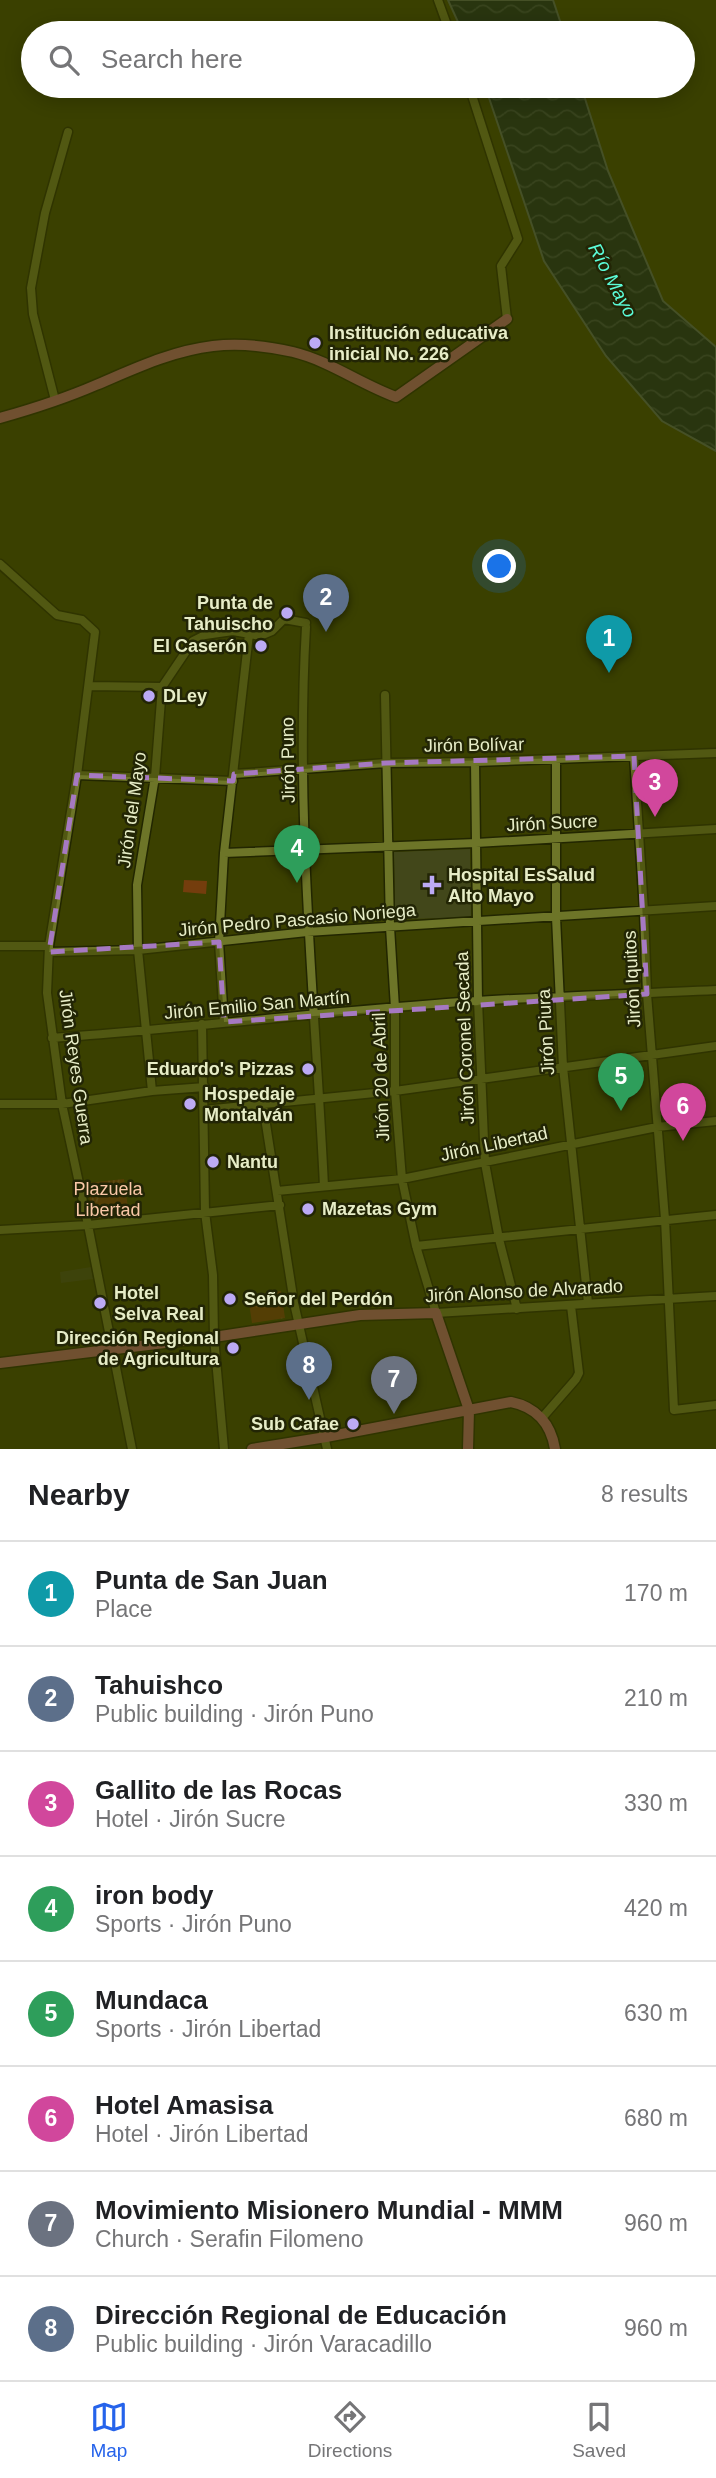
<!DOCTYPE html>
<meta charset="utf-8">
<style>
:root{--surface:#fff;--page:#f6f6f6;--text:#202124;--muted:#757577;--line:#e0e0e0;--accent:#2563eb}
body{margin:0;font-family:Helvetica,sans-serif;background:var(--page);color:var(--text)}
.you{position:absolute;left:500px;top:567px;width:24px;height:24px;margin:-18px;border:5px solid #fff;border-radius:50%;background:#1a73e8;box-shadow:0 0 0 10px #1a73e833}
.badge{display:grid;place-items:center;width:46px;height:46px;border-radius:50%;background:var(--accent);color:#fff;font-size:23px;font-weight:700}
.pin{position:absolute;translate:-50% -58px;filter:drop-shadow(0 2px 4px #0008)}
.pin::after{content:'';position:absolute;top:37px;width:24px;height:21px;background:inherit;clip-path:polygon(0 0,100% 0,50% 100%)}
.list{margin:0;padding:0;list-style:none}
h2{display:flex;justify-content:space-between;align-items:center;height:91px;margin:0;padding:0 28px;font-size:30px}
h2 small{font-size:23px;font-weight:400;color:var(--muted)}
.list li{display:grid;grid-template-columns:46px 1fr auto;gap:21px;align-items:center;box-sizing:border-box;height:105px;padding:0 28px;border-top:2px solid var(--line)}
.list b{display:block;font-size:26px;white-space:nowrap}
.list p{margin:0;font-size:23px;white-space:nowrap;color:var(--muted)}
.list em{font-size:23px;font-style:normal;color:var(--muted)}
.icon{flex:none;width:38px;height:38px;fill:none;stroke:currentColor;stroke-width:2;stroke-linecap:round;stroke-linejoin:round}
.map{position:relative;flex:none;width:716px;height:1449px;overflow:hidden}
.search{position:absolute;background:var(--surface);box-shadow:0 4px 18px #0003;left:21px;right:21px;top:21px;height:77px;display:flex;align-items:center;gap:18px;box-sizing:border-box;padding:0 24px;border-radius:38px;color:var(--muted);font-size:26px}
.sheet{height:931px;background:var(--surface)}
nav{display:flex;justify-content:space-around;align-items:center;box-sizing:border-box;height:98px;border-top:2px solid var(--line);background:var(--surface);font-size:19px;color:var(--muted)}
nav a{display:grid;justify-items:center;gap:4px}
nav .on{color:var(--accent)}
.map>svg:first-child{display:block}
.built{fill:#42471a}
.park{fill:url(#park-tufts)}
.garden{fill:#743d0d}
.water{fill:url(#water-waves);stroke:#536454;stroke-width:2}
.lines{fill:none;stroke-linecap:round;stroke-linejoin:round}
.minor-casing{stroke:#222600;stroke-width:11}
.major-casing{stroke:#222600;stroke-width:13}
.minor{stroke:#6d7528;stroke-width:8}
.major{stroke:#b1656a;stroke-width:10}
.marked{fill:none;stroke:#a679c2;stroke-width:5;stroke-dasharray:14 9;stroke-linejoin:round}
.poi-dot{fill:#bcaaf5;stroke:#222505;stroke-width:2.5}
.labels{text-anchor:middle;stroke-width:5;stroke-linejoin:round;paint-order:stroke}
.poi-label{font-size:18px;font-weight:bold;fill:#e7edc7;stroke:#222505;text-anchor:start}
.street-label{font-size:18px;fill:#e7edc7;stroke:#222505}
.park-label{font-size:18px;fill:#fac8a7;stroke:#222505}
.water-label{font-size:19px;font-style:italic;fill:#5bfbd7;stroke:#222505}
</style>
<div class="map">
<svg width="716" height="1449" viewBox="0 0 716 1449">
<defs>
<pattern id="park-tufts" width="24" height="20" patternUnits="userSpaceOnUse" patternTransform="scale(1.75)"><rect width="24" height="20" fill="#743d0d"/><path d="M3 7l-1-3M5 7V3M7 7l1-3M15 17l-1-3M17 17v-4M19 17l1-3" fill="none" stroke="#88592f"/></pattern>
<pattern id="water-waves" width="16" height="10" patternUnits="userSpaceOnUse" patternTransform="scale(1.75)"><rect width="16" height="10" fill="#142923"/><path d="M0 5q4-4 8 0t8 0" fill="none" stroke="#364841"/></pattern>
</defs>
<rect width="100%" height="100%" fill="#3b4000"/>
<path class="built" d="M470 849 471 918 395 919 394 852Z
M91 1267 93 1279 61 1283 60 1272Z"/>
<path class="park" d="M124 1179 129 1215 93 1219 87 1183Z
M281 1291 285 1318 252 1323 248 1296Z"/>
<path class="garden" d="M184 880 207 881 206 894 183 892Z"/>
<path class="water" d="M448 0H553L564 33H463Z
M485 86H581L608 171 663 301 716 347V451L662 421 606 356 544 261Z"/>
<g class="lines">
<defs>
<path id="minor" d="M438 0 450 33
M469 86 518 239 501 266 507 319
M55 400 33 314 31 288 45 213 68 132
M0 564 57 615 82 620 95 632 77 775 49 946 47 993 62 1104 88 1225 132 1449
M306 627C295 814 315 1000 324 1186
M89 686 162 687
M385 695 390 927 395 1008V1091L402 1179 416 1246 436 1313 716 1296
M634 756 644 911 647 994 665 1219 674 1410 716 1405
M556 759V917L563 1067 588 1303
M475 762 478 1001 485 1163 499 1239 517 1309
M234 774 386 763 475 762 716 753
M77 775 233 781
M224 853 476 843 716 829
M0 946H49
M49 952 138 950 307 932 716 906
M224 1022 219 942 224 853 249 634
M202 1024 205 1212 213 1275 214 1337 224 1449
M52 1038C194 1028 335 1010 477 1001 556 996 636 994 716 990
M152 1091 138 950 137 885 155 777 162 687 193 641 205 635 233 631 260 636 272 631 284 619 306 623
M0 1104H62L152 1091 205 1087
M263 1105 294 1303 327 1449
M204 1110 395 1091 716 1046
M277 1191 402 1179 657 1127 716 1121
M0 1230 88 1225 280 1205
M416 1246 716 1215
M542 1418 576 1379 579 1373 571 1306"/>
<path id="major" d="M0 418C32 409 66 398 96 385 134 369 171 351 213 346 240 343 267 346 293 352 330 361 360 384 396 397L507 319
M0 1363 214 1337 360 1315 436 1313 469 1410 468 1449
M252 1449 326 1437 511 1402C536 1407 551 1424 555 1449"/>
</defs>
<use href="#minor" class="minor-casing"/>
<use href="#major" class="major-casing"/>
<use href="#minor" class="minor"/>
<use href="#major" class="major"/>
</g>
<path d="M0 0H716V1449H0ZM634 756 647 994 224 1022 219 942 49 952 77 775 233 781 234 774 386 763Z" fill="#3b4000" fill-opacity=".55" fill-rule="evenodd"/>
<path class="marked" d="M634 756 647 994 224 1022 219 942 49 952 77 775 233 781 234 774 386 763Z"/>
<g class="poi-dot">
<circle cx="315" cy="343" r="7"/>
<circle cx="287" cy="613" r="7"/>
<circle cx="261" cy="646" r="7"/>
<circle cx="149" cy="696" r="7"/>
<path d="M428.5 874.5h7v7h7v7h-7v7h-7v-7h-7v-7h7z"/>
<circle cx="308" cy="1069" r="7"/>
<circle cx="190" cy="1104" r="7"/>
<circle cx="213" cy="1162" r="7"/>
<circle cx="308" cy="1209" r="7"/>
<circle cx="230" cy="1299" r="7"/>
<circle cx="100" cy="1303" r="7"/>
<circle cx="233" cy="1348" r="7"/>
<circle cx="353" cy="1424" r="7"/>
</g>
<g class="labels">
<g class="poi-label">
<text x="329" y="339">Institución educativa<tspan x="329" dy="21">inicial No. 226</tspan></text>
<text x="273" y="609" text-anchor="end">Punta de<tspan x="273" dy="21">Tahuischo</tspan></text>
<text x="247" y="652" text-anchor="end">El Caserón</text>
<text x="163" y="702">DLey</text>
<text x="448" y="881">Hospital EsSalud<tspan x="448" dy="21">Alto Mayo</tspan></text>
<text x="294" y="1075" text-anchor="end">Eduardo's Pizzas</text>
<text x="204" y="1100">Hospedaje<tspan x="204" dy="21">Montalván</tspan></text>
<text x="227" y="1168">Nantu</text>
<text x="322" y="1215">Mazetas Gym</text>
<text x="114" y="1299">Hotel<tspan x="114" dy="21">Selva Real</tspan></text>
<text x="244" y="1305">Señor del Perdón</text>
<text x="219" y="1344" text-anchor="end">Dirección Regional<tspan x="219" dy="21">de Agricultura</tspan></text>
<text x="339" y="1430" text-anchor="end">Sub Cafae</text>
</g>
<g class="street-label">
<text transform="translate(474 745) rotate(-1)" y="6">Jirón Bolívar</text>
<text transform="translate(288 760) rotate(-91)" y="6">Jirón Puno</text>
<text transform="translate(132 810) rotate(-82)" y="6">Jirón del Mayo</text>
<text transform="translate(552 823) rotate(-3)" y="6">Jirón Sucre</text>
<text transform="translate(297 920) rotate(-5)" y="6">Jirón Pedro Pascasio Noriega</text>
<text transform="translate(632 979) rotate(-93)" y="6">Jirón Iquitos</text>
<text transform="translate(257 1005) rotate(-5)" y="6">Jirón Emilio San Martín</text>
<text transform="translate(546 1032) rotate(-93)" y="6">Jirón Piura</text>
<text transform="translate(465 1038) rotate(-92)" y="6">Jirón Coronel Secada</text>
<text transform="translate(76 1067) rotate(82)" y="6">Jirón Reyes Guerra</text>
<text transform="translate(381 1077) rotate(-92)" y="6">Jirón 20 de Abril</text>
<text transform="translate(494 1144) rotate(-12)" y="6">Jirón Libertad</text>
<text transform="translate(524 1291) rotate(-3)" y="6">Jirón Alonso de Alvarado</text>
</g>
<g class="park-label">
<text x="108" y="1195">Plazuela<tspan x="108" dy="21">Libertad</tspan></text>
</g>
<g class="water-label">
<text transform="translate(613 280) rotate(62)" y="7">Río Mayo</text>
</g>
</g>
</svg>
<div class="you"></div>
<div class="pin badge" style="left:609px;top:673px;background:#0f9aa8">1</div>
<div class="pin badge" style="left:326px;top:632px;background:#5c6f8a">2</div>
<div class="pin badge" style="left:655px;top:817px;background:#d1479c">3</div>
<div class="pin badge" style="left:297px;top:883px;background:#2e9e5b">4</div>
<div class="pin badge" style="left:621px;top:1111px;background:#2e9e5b">5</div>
<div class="pin badge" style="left:683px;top:1141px;background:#d1479c">6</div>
<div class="pin badge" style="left:394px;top:1414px;background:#6b7280">7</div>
<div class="pin badge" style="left:309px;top:1400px;background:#5c6f8a">8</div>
<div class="search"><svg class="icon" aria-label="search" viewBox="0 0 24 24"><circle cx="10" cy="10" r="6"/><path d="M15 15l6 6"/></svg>Search here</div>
</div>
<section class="sheet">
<h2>Nearby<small>8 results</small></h2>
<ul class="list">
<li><span class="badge" style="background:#0f9aa8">1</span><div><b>Punta de San Juan</b><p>Place</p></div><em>170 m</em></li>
<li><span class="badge" style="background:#5c6f8a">2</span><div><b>Tahuishco</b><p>Public building · Jirón Puno</p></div><em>210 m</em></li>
<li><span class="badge" style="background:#d1479c">3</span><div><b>Gallito de las Rocas</b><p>Hotel · Jirón Sucre</p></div><em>330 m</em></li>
<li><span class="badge" style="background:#2e9e5b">4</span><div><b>iron body</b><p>Sports · Jirón Puno</p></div><em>420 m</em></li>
<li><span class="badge" style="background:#2e9e5b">5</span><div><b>Mundaca</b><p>Sports · Jirón Libertad</p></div><em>630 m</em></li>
<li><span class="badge" style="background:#d1479c">6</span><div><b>Hotel Amasisa</b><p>Hotel · Jirón Libertad</p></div><em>680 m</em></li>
<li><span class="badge" style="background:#6b7280">7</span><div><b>Movimiento Misionero Mundial - MMM</b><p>Church · Serafin Filomeno</p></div><em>960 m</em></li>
<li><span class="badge" style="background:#5c6f8a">8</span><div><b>Dirección Regional de Educación</b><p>Public building · Jirón Varacadillo</p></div><em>960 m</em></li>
</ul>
</section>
<nav>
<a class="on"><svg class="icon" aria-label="map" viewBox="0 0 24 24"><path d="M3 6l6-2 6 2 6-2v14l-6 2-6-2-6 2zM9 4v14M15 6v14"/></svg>Map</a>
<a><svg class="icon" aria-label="directions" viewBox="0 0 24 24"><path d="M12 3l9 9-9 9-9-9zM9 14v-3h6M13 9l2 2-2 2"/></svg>Directions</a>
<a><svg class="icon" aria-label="saved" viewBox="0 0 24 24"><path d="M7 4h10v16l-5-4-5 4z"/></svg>Saved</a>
</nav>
